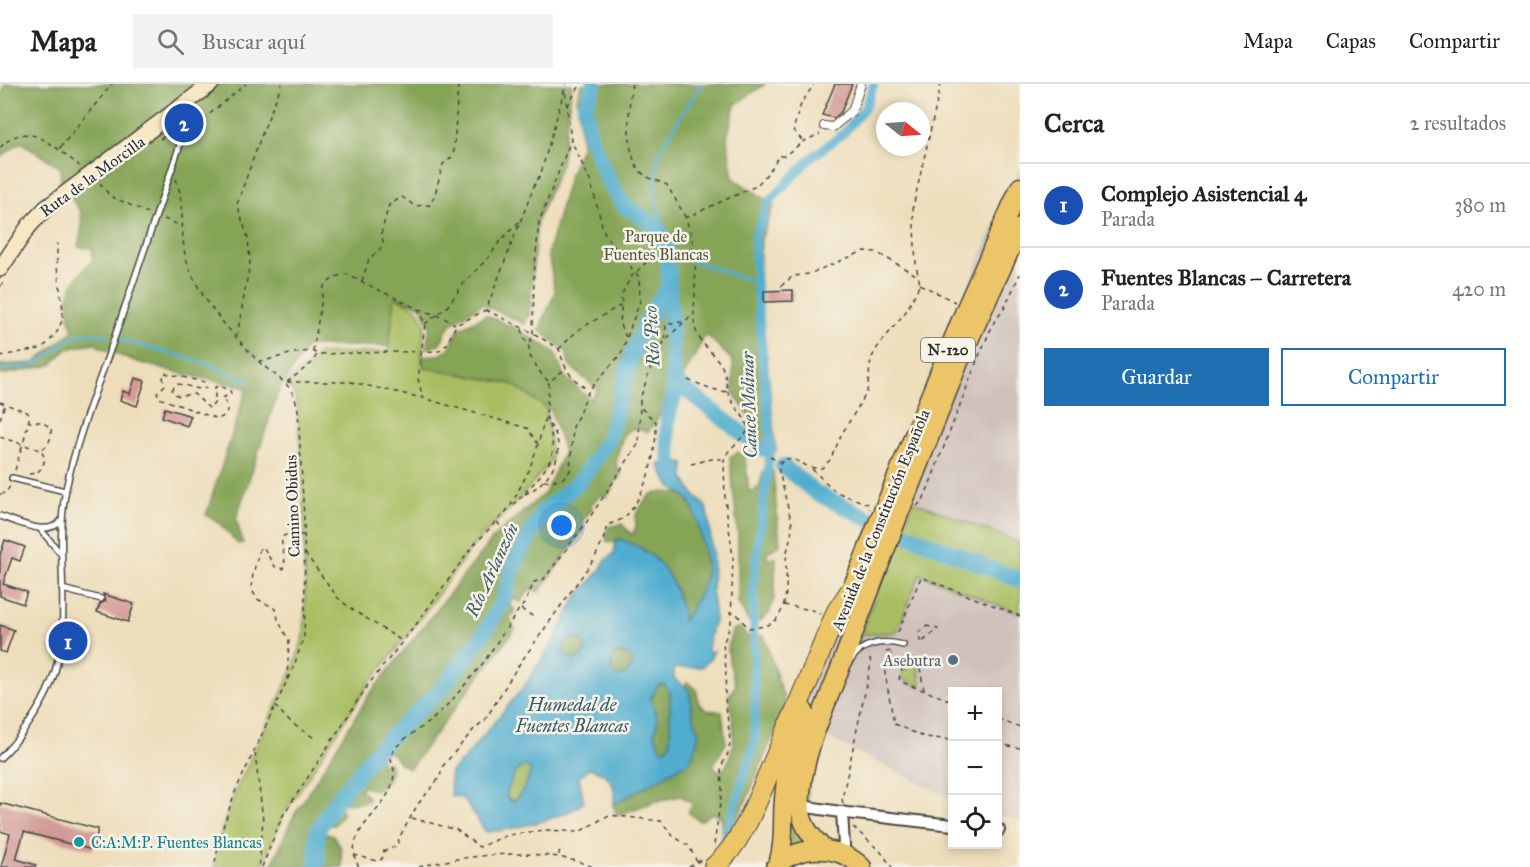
<!DOCTYPE html>
<html lang="es">
<meta charset="utf-8">
<style>
:root{--surface:#fff;--page:#f2f2f2;--text:#222;--muted:#767676;--line:#e0e0e0;--accent:#1f6fb2}
body{margin:0;font-family:"IM FELL Great Primer",serif;background:var(--page);color:var(--text)}
.controls{position:absolute;right:18px;bottom:18px;display:grid;overflow:hidden;border-radius:0px;box-shadow:0 3px 9px #0003}
.controls button{width:54px;height:54px;display:grid;place-items:center;padding:0;border:0;border-bottom:2px solid var(--line);background:var(--surface);color:var(--text);font:30px sans-serif}
.compass{position:absolute;left:876px;top:18px;width:54px;height:54px;border-radius:50%;background:var(--surface);box-shadow:0 3px 9px #0003;rotate:107deg}
.you{position:absolute;left:562px;top:442px;width:21px;height:21px;margin:-15px;border:4px solid #fff;border-radius:50%;background:#1a73e8;box-shadow:0 0 0 9px #1a73e833}
.badge{display:grid;place-items:center;width:39px;height:39px;border-radius:50%;background:var(--accent);color:#fff;font-size:20px;font-weight:700}
.pin{position:absolute;translate:-50% -50%;border:3px solid #fff;box-shadow:0 2px 6px #0006}
.list{margin:0;padding:0;list-style:none}
h2{display:flex;justify-content:space-between;align-items:center;height:78px;margin:0;padding:0 24px;font-size:26px}
h2 small{font-size:20px;font-weight:400;color:var(--muted)}
.list li{display:grid;grid-template-columns:39px 1fr auto;gap:18px;align-items:center;box-sizing:border-box;height:84px;padding:0 24px;border-top:2px solid var(--line)}
.list b{display:block;font-size:22px;white-space:nowrap}
.list p{margin:0;font-size:20px;white-space:nowrap;color:var(--muted)}
.list em{font-size:20px;font-style:normal;color:var(--muted)}
.actions{display:flex;gap:12px;padding:18px 24px}
.actions a{flex:1;padding:14px 0;border:2px solid var(--accent);border-radius:0px;text-align:center;font-size:21px;color:var(--accent)}
.actions .main{background:var(--accent);color:#fff}
.icon{flex:none;width:33px;height:33px;fill:none;stroke:currentColor;stroke-width:2;stroke-linecap:round;stroke-linejoin:round}
.map{position:relative;flex:none;width:1020px;height:783px;overflow:hidden}
header{display:flex;align-items:center;gap:36px;box-sizing:border-box;height:84px;padding:0 30px;background:var(--surface);border-bottom:2px solid var(--line)}
header strong{font-size:28px}
nav{display:flex;gap:33px;margin-inline-start:auto;font-size:21px}
.search{width:420px;height:54px;background:var(--page);display:flex;align-items:center;gap:15px;box-sizing:border-box;padding:0 21px;border-radius:0px;color:var(--muted);font-size:22px}
main{display:flex}
aside{flex:1;background:var(--surface)}
.map>svg:first-child{display:block}
.industrial{fill:#cfc0bb}
.green{fill:#a7bd61;stroke:#697446;stroke-width:1.5}
.forest{fill:#85a457;stroke:#586841;stroke-width:1.5}
.water{fill:#51adcf;stroke:#3e6c7d;stroke-width:1.5;fill-rule:evenodd}
.lines{fill:none;stroke-linecap:round;stroke-linejoin:round}
.stream{stroke:#51adcf;stroke-width:3}
.canal{stroke:#51adcf;stroke-width:9}
.river{stroke:#51adcf;stroke-width:16}
.building{fill:#d29a95}
.service-casing{stroke:#484640;stroke-width:8}
.pedestrian-casing{stroke:#484640;stroke-width:10}
.minor-casing{stroke:#484640;stroke-width:14}
.secondary-casing{stroke:#484640;stroke-width:18}
.trunk-casing{stroke:#484640;stroke-width:21}
.motorway-casing{stroke:#484640;stroke-width:22}
.path{stroke:#484640;stroke-width:1.5;stroke-dasharray:4.5 4.5;stroke-linecap:butt}
.service{stroke:#fff;stroke-width:5}
.pedestrian{stroke:#fff;stroke-width:8}
.minor{stroke:#fff;stroke-width:10}
.secondary{stroke:#f7e8c3;stroke-width:15}
.trunk{stroke:#ecc569;stroke-width:18}
.motorway{stroke:#ecc569;stroke-width:20}
.trunk-bridge-casing{stroke:#484640;stroke-width:21;stroke-linecap:butt}
.path-bridge{stroke:#484640;stroke-width:1.5;stroke-dasharray:4.5 4.5;stroke-linecap:butt}
.trunk-bridge{stroke:#ecc569;stroke-width:18}
.service-dot{fill:#5c6f8a;stroke:#f7f3e8;stroke-width:2}
.culture-dot{fill:#0f9aa8;stroke:#f7f3e8;stroke-width:2}
.labels{text-anchor:middle;stroke-width:5;stroke-linejoin:round;paint-order:stroke}
.shield{fill:#f7f3e8;stroke:#686764;stroke-width:1.5}
.shield-label{font-size:15px;font-weight:bold;fill:#2b2b2b}
.street-label{font-size:16px;fill:#2b2b2b;stroke:#f7f3e8}
.park-label{font-size:16px;fill:#50573b;stroke:#f7f3e8}
.service-label{font-size:16px;fill:#4e5e75;stroke:#f7f3e8;text-anchor:end}
.culture-label{font-size:16px;fill:#0d838f;stroke:#f7f3e8;text-anchor:start}
.water-label{font-size:18px;font-style:italic;fill:#385864;stroke:#f7f3e8}
</style>
<header>
<strong>Mapa</strong>
<div class="search"><svg class="icon" aria-label="search" viewBox="0 0 24 24"><circle cx="10" cy="10" r="6"/><path d="M15 15l6 6"/></svg>Buscar aquí</div>
<nav><a>Mapa</a><a>Capas</a><a>Compartir</a></nav>
</header>
<main>
<div class="map">
<svg width="1020" height="783" viewBox="0 0 1020 783">
<rect width="100%" height="100%" fill="#f7f3e8"/>
<filter id="ink" filterUnits="userSpaceOnUse"><feTurbulence type="fractalNoise" baseFrequency=".0167" numOctaves="2"/><feDisplacementMap in="SourceGraphic" scale="12" xChannelSelector="R" yChannelSelector="G"/><feConvolveMatrix kernelMatrix="1 2 1 2 8 2 1 2 1" color-interpolation-filters="sRGB"/></filter>
<filter id="wash" filterUnits="userSpaceOnUse"><feTurbulence type="fractalNoise" baseFrequency=".008" numOctaves="4" result="noise"/><feDisplacementMap in="SourceGraphic" scale="24" xChannelSelector="R" yChannelSelector="G"/><feGaussianBlur stdDeviation="1.35" result="paint"/><feColorMatrix in="noise" values="0 0 0 0 0 0 0 0 0 0 0 0 0 0 0 0 0 1.4 0 .05"/><feComposite in="paint" operator="in"/></filter>
<g filter="url(#wash)">
<rect width="100%" height="100%" fill="#edddba"/>
<path class="industrial" d="M1020 83V737L998 730V608H952V715L787 634 861 461 912 330Z"/>
<path class="green" d="M395 213 418 225 421 231 425 240 422 268 424 283 512 300 546 324 552 372 550 378 524 410 471 464 418 538 368 601 282 733 262 783H214L221 749 235 708 294 582 304 551 305 524 304 433 298 327 295 311 286 298 312 279 317 270 388 268Z
M913 417 1020 459V530L920 490 897 548 860 551Z
M888 432 810 646 806 759 790 763V724L806 644Z
M912 581 916 580 918 582 921 600 919 603 901 594 904 586Z
M526 681 531 685C528 697 523 710 513 717L506 713C509 702 513 684 526 681Z"/>
<path class="forest" d="M5 0H572L561 80 537 137 529 231 525 240 482 220C472 226 461 232 453 239 439 250 449 261 426 264L430 242 421 222 395 213 389 262H307L279 306 236 435 243 459 238 460 219 439 206 431 247 304C196 292 139 284 93 259L67 265 51 281 0 291V281L34 279 73 247C63 214 68 200 93 176L92 164 78 163 82 143 81 128 61 100 60 83 21 58 0 74V16Z
M581 0H765L735 21 727 54 733 94 774 121 761 155 759 196 776 367 755 349 751 335 733 308V277L706 250 675 309 648 348C622 336 620 359 616 380L621 390 607 413 601 411 591 420 592 425 582 437 584 444 539 508 530 505 521 518 513 515 510 521 515 527 510 535 515 545 409 685 400 679 390 667 382 671 381 681 389 678C394 692 386 697 377 706L363 703 360 706 368 713 367 717 347 720 342 717 339 723 343 729 334 741H324L323 750 333 751 341 764 342 783H271L292 735 369 611 496 451 545 409 564 368 551 327 512 300 424 283 422 272 440 271 449 265 459 245 486 231 513 243 555 268 564 292 590 315 598 306 569 281 566 267 539 246 555 208 548 169 570 89 582 61 577 15Z
M738 368 745 373 749 408 759 404 763 388 773 387 780 461 767 468V475L776 474 774 515 769 530 760 537H748L738 519V452L730 373Z
M665 408C672 409 683 409 687 414 696 423 707 474 706 487 706 502 690 526 683 538 683 530 681 523 679 516 669 481 652 468 620 455L610 459 606 456 608 443 622 440 632 451C639 439 634 441 636 431 638 424 647 416 651 410Z
M740 544 748 553 764 552 786 621 747 715 731 748 721 747 722 734 712 729 700 737 688 728 693 719 681 712 657 717 617 731 613 721 687 679 692 674 699 649 692 629 690 608 685 602 687 598 697 606 698 618 706 626 722 628 726 659 713 682 718 687 725 684C739 656 733 641 729 611L736 601C729 579 724 567 733 545Z
M563 565a11 11 0 1 1 22 0a11 11 0 1 1-22 0Z
M623 569 630 573 633 581 626 590 617 593 611 587 612 576 615 570Z
M664 600 670 608V660L666 665H661C652 647 645 618 658 601Z"/>
<path class="water" d="M684 379V394L692 408 706 423 709 437 713 476 712 510 715 535 711 546 708 566 710 569 714 566 711 573 702 583 674 584V595L685 602 690 608 692 629 699 649 692 674 687 679 613 721C618 700 609 689 589 684L579 693 584 718C567 734 511 746 486 748L464 716 459 713 451 712 450 692 451 688 464 675 526 600 555 555 577 512 600 487 605 477 614 469 616 457 620 455C650 465 669 483 678 514 681 521 683 529 683 537 691 527 706 500 706 487 707 473 696 425 688 415 683 409 674 406 669 401 665 395 662 386 658 380ZM571 554 580 555 585 560V568L579 574 574 576 563 569 566 558ZM623 569 630 573 633 581 626 590 617 593 611 587 612 576 615 570ZM664 600 670 609V660L666 665H661L654 649C661 638 655 627 650 615L658 601ZM526 682 531 686C528 697 523 710 513 717L508 716 506 713C509 702 513 684 526 682Z"/>
<g class="lines">
<path class="stream" d="M658 143 661 134 655 113 658 71 680 33 702 0
M667 166 689 176 756 198
M121 256 205 279 250 298
M0 285C11 284 28 285 37 279 67 262 67 242 107 252"/>
<path class="canal" d="M725 752 755 657 753 500 771 361 756 198 755 153 769 118 812 73 844 49 866 22 874 0"/>
<path class="river" d="M669 202 674 313C664 339 667 353 671 379
M673 296 762 365
M783 382 816 409 870 435
M901 448 1020 496
M317 783V748L332 722 378 665 443 603 481 554 504 515 514 480 543 428 580 397 608 356 632 270 650 230 669 202 667 166 658 143 625 122 609 98 590 53 585 22 594 0"/>
</g>
<g id="blocks">
<path class="building" d="M835 0H852L841 28 834 34 822 31Z
M793 206V217L764 218V207Z
M135 294 145 297 137 322 120 316 123 307 130 310Z
M165 324 191 332 187 342 162 333Z
M5 456 25 463 20 477 12 474 3 500 27 508 23 520 0 512V471Z
M103 510 134 520 128 538 97 528 100 520 106 517Z
M0 541 14 546 6 569 0 567Z
M0 719 98 745 93 766 24 748 16 775 36 781 35 783H1L10 750 0 747Z"/>
</g>
</g>
<g filter="url(#ink)">
<use href="#blocks" fill-opacity="0" stroke="#484640" stroke-width="1.5"/>
<g class="lines">
<defs>
<path id="service" d="M12 394 65 407
M0 432C19 438 47 454 62 436
M41 446 61 470
M62 505 101 515
M851 576C862 558 884 556 903 561
M0 674C19 656 42 623 51 599 75 538 53 469 66 405 76 356 96 306 113 258 140 178 168 98 194 18"/>
<path id="pedestrian" d="M824 42 833 43 852 27 861 0"/>
<path id="minor" d="M801 722 847 729 952 741
M842 728 844 761 843 770
M998 746H999"/>
<path id="secondary" d="M0 185 29 142 46 124 211 0"/>
<path id="trunk" d="M881 432 966 224 1020 103
M895 440 959 278 1020 144
M847 517 876 444
M825 766C814 755 803 744 801 728 797 683 823 628 839 587 856 542 874 496 891 451
M778 780C785 758 782 738 784 715 786 685 793 655 804 627
M775 783C799 760 838 760 862 783"/>
<path id="motorway" d="M714 783C745 757 760 708 776 672 797 624 817 576 837 527L853 503"/>
</defs>
<use href="#service" class="service-casing"/>
<use href="#pedestrian" class="pedestrian-casing"/>
<use href="#minor" class="minor-casing"/>
<use href="#secondary" class="secondary-casing"/>
<use href="#trunk" class="trunk-casing"/>
<use href="#motorway" class="motorway-casing"/>
<path class="path" d="M632 0C628 21 625 72 641 88 649 96 658 96 667 101 673 112 680 122 685 133 695 155 696 182 695 206 695 220 692 234 696 247 701 261 714 269 721 281 727 290 725 301 729 311 735 326 747 332 748 347L728 368 724 376 725 415 733 473 731 540 723 560 726 585 725 613 730 656 729 667 721 683 722 706 714 761
M567 22 581 0
M195 39 200 38 246 0
M160 55 176 45
M802 56 793 46 801 20 814 0
M0 64C28 32 55 64 80 82
M60 64 112 0
M176 95C184 117 181 141 184 164 186 180 194 196 203 211 217 234 238 255 256 275 276 295 292 295 298 326L304 433 305 524 304 552 294 582 235 708 221 749 214 783
M100 99 110 112 148 129
M685 134 756 102 768 89 779 72H784L804 57 820 50
M164 135 182 142
M362 197 369 175 381 164 383 157 381 150 389 121 402 113 415 122 430 121 435 110 443 80 452 73 454 66 458 0
M920 200 955 218
M781 202 793 192 809 190 864 167 876 168 916 191
M0 203 3 198
M419 225 444 234 455 240
M486 226 533 249 559 265C566 288 569 292 588 306
M425 240 447 223 464 199 489 173 500 157 521 136
M522 245 524 254 529 263
M237 252 250 178 248 154 237 120 263 47 282 0
M626 253 620 241 622 210 630 194 655 170
M665 255 666 240 682 238
M559 265 578 246 621 221
M313 267 324 202 335 193 346 190 418 225 425 240 418 295 423 314
M0 272 39 265 48 259 57 248 62 237 63 226 57 183V159
M259 277C276 276 302 263 316 269
M165 289 205 298 206 304C197 307 186 300 176 300L172 306C177 317 186 309 194 310L210 325 215 318V303L219 302 230 306 231 310 222 314 228 322 226 331 218 335 159 314 157 309 165 301 163 294Z
M688 296 712 305 727 308
M548 297 542 291 530 272 529 263 533 249 534 191 539 138 571 56 565 7
M287 298 312 279 317 270 439 267 447 260 456 241 486 226 534 102 541 89 566 0
M287 298H351L423 314 527 344 538 360
M0 318 27 328 30 331 24 356
M0 335 5 320
M0 353 40 366C49 363 52 353 51 344L42 338H29
M770 373 780 378
M691 380 716 374 723 376
M812 385 836 408 868 420 869 425
M15 386 21 366
M29 390C40 389 43 384 45 374L41 367
M544 397 562 395 570 387 573 343 589 306 621 270 640 217 639 193 607 154 603 145 591 99 571 56
M0 410 6 409 10 402
M525 410C550 399 570 366 550 341
M513 421C523 411 550 384 552 371 554 359 550 344 546 332
M917 422 923 416 927 407 978 274 994 238 1004 225 1020 190
M497 438 505 448V452L509 455 507 464
M305 469 338 514 350 524 402 557
M784 521 812 526 820 530
M521 525 534 533
M729 528 736 529 748 544C758 543 772 543 778 533 791 514 784 488 787 468 789 458 792 450 792 440L778 383 784 375C799 373 804 386 822 384L830 376 843 348 867 308 871 275 877 264 907 226 920 200 916 181 913 123 941 0
M926 542 938 545 921 559 918 549Z
M898 548 921 493 1020 532
M886 568 892 567 885 589 894 640 924 653 952 656
M287 596 289 557 278 536 277 528 273 523 257 515 251 504 253 490 260 464H264L274 482 283 485C288 474 280 465 282 453L288 450 303 451
M924 606 919 579 912 578 903 583 899 595 904 599 952 617
M275 622 291 639 316 655
M998 635 1020 643
M998 660 1020 664
M255 669 263 736 259 783
M843 719 842 715 871 580 869 569
M412 734 457 746 479 763 508 751 545 746 579 748 609 731 661 737 673 752 689 762 697 778
M853 743 881 768 892 783
M354 771 378 777 382 775 384 767 397 762 399 754 418 720 440 693 442 683 475 644 485 636 516 585 594 475 603 457 607 441C613 439 623 436 627 431 647 408 657 367 656 338L640 323
M559 771 560 763
M262 783 282 733 368 601 418 538 471 464 510 423 529 386 538 361 546 330 549 298 565 285
M359 783C335 741 409 721 391 675L394 665 407 653 432 636 453 615 483 579 520 524 525 519 534 498 544 495 586 439 639 359 640 315 652 280 665 256 693 230
M419 783C468 770 545 762 593 783
M689 783 701 776"/>
<use href="#service" class="service"/>
<use href="#pedestrian" class="pedestrian"/>
<use href="#minor" class="minor"/>
<use href="#secondary" class="secondary"/>
<use href="#trunk" class="trunk"/>
<use href="#motorway" class="motorway"/>
<defs>
<path id="trunk-bridge" d="M876 444 881 432
M891 451 895 440"/>
</defs>
<use href="#trunk-bridge" class="trunk-bridge-casing"/>
<path class="path-bridge" d="M21 366 24 356"/>
<use href="#trunk-bridge" class="trunk-bridge"/>
</g>
</g>
<circle class="service-dot" cx="953" cy="576" r="6"/>
<circle class="culture-dot" cx="79" cy="758" r="6"/>
<g class="labels">
<rect class="shield" x="921" y="254" width="54" height="24" rx="4.5"/>
<g class="shield-label">
<text x="948" y="271">N-120</text>
</g>
<g class="street-label">
<text transform="translate(92 92) rotate(-36)" y="6">Ruta de la Morcilla</text>
<text transform="translate(292 422) rotate(-92)" y="6">Camino Obidus</text>
<text transform="translate(880 436) rotate(-68)" y="6">Avenida de la Constitución Española</text>
</g>
<g class="park-label">
<text x="656" y="158">Parque de<tspan x="656" dy="18">Fuentes Blancas</tspan></text>
</g>
<g class="service-label">
<text x="941" y="582">Asebutra</text>
</g>
<g class="culture-label">
<text x="91" y="764">C:A:M:P. Fuentes Blancas</text>
</g>
<g class="water-label">
<text transform="translate(652 252) rotate(-93)" y="6">Río Pico</text>
<text transform="translate(749 321) rotate(-92)" y="6">Cauce Molinar</text>
<text transform="translate(492 486) rotate(-65)" y="6">Río Arlanzón</text>
<text x="572" y="627">Humedal de<tspan x="572" dy="21">Fuentes Blancas</tspan></text>
</g>
</g>
</svg>
<div class="controls">
<button>+</button>
<button>−</button>
<button><svg class="icon" aria-label="locate" viewBox="0 0 24 24"><circle cx="12" cy="12" r="6"/><path d="M12 2v4M12 18v4M2 12h4M18 12h4"/></svg></button>
</div>
<svg class="compass" viewBox="-18 -18 36 36"><path d="M0-13l5 13h-10z" fill="#e53935"/><path d="M0 13l5-13h-10z" fill="#767676"/></svg>
<div class="you"></div>
<div class="pin badge" style="left:68px;top:557px;background:#1a4fb4">1</div>
<div class="pin badge" style="left:184px;top:39px;background:#1a4fb4">2</div>
</div>
<aside>
<h2>Cerca<small>2 resultados</small></h2>
<ul class="list">
<li><span class="badge" style="background:#1a4fb4">1</span><div><b>Complejo Asistencial 4</b><p>Parada</p></div><em>380 m</em></li>
<li><span class="badge" style="background:#1a4fb4">2</span><div><b>Fuentes Blancas – Carretera</b><p>Parada</p></div><em>420 m</em></li>
</ul>
<div class="actions"><a class="main">Guardar</a><a>Compartir</a></div>
</aside>
</main>
